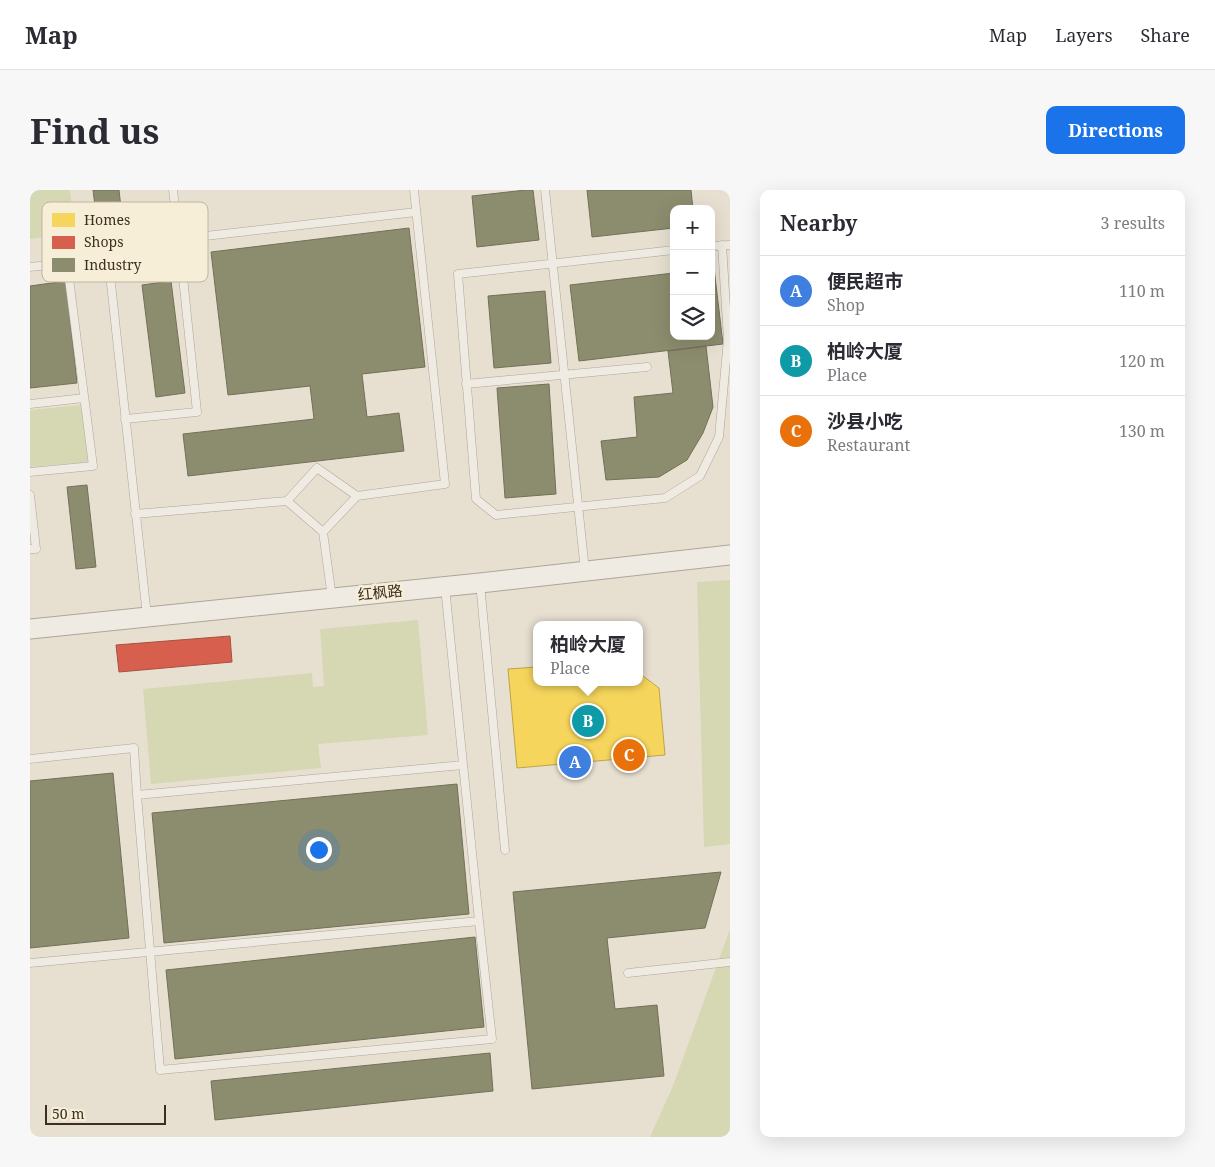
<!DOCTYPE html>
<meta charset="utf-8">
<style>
:root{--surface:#fff;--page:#f7f7f7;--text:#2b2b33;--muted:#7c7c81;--line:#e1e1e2;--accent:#1a73e8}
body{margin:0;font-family:"Noto Serif","Noto Sans SC",serif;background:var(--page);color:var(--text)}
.controls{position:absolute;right:15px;top:15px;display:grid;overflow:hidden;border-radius:10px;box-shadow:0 5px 20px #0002}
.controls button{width:45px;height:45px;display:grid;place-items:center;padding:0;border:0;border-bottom:1px solid var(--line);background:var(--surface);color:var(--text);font:25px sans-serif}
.scale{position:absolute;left:15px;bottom:12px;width:121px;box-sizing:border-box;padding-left:5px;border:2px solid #3d2e20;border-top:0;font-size:14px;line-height:18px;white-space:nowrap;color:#3d2e20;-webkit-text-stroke:4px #f7eed8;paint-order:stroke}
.you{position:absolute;left:288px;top:659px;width:18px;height:18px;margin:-12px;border:4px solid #fff;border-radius:50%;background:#1a73e8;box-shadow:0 0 0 8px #1a73e833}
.badge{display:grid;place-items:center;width:32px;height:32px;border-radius:50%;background:var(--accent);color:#fff;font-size:16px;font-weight:700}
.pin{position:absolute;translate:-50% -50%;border:2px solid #fff;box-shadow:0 1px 5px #0006}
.popup{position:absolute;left:503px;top:431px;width:110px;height:65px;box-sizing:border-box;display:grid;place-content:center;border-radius:10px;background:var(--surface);filter:drop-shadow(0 1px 4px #0005);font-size:16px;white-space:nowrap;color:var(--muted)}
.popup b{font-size:19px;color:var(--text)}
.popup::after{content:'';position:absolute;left:50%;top:100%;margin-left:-10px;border:10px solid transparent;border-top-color:var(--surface)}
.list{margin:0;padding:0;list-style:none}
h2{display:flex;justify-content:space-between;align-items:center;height:65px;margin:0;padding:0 20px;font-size:21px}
h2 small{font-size:16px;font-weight:400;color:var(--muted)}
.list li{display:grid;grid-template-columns:32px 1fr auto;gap:15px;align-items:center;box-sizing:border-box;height:70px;padding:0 20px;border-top:1px solid var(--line)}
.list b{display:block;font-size:19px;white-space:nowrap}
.list p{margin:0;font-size:16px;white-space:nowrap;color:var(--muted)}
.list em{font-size:16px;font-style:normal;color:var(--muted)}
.icon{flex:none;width:28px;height:28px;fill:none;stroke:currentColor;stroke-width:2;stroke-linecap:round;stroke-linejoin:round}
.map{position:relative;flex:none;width:700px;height:947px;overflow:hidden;border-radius:10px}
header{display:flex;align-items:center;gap:30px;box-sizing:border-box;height:70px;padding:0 25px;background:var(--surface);border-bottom:1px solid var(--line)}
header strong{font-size:24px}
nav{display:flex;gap:28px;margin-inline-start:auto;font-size:18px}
.intro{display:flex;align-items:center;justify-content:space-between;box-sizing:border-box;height:120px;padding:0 30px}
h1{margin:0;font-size:35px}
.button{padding:12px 22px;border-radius:10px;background:var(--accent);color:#fff;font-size:18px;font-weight:700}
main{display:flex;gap:30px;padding:0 30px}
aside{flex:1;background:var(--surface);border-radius:10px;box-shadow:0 5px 20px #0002}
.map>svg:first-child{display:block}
.green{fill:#d6d7b3}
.homes{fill:#f6d55c;stroke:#bea34a}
.shops{fill:#d6604d;stroke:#a85140}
.industry{fill:#8c8c6e;stroke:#747057}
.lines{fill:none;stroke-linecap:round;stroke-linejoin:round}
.service-casing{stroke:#ada599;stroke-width:9}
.tertiary-casing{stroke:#ada599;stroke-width:21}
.service{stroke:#efebe3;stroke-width:8}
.tertiary{stroke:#efebe3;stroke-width:19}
.labels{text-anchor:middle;stroke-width:5;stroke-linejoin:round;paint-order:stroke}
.street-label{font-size:15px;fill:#3d2e20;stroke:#f7eed8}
.key{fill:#f7eed8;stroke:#bfb4a1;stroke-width:1}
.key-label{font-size:14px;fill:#3d2e20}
</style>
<header>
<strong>Map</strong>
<nav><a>Map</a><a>Layers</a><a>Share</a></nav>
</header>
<div class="intro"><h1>Find us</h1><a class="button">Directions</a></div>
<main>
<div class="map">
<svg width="700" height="947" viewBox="0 0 700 947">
<rect width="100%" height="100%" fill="#e7e0d1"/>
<path class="green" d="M0 0H40L45 44 0 49Z
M51 215 58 272 0 277V220Z
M700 390V654L674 657 667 392Z
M388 430 398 545 288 554 291 578 121 594 113 499 282 483 283 497 294 496 290 439Z
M700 739V947H620L643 896Z"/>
<path class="homes" d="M507 477V492H609V483L629 498 635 565 487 578 478 479Z"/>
<path class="shops" d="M200 446 202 472 89 482 86 455Z"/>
<path class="industry" d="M63 0H89L94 45 69 48Z
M496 0H503L509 50 447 57 442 6Z
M557 0H661L663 19H644V38L562 47Z
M379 38 395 177 332 184 337 227 369 223 374 261 158 286 153 244 284 229 280 196 198 205 181 62Z
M684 78 693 154 549 171 540 95 644 83V146H681V79Z
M36 91 47 193 0 198V96Z
M141 91 155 203 126 207 112 95Z
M515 101 521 173 464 178 458 106Z
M676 156 683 217 673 243 657 270 629 287 576 290 571 251 607 247 604 207 643 203 638 161Z
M519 194 526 304 475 308 467 198Z
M57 295 66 377 46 379 37 297Z
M83 583 99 748 0 758V591Z
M427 594 439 724 134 753 122 623Z
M691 682 675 738 577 748 585 819 627 815 634 886 502 899 483 702Z
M445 747 454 837 145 869 136 780Z
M460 863 463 901 185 930 181 891Z"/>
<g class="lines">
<defs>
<path id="service" d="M515 0 555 381
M681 56 700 55
M644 60 428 84 446 309 466 325 635 308 670 286 689 247 698 149 692 55
M0 77 37 73 63 276 0 282
M436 194 617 177
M0 214 54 208
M95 229 167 222 149 49 386 22
M0 305 6 359H0
M257 311 293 342
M105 324 257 311 287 278 327 306
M450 393 475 660
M302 408 293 342 327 306 415 294 384 0
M117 426 77 57 149 49 143 0
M0 569 104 558 107 605 433 575
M107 605 130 880 462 849 449 731
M0 773 449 731 415 397
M598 783 700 772"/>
<path id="tertiary" d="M0 439 450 393 700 365"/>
</defs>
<use href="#service" class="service-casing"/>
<use href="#tertiary" class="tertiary-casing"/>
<use href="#service" class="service"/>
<use href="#tertiary" class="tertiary"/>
</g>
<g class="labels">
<g class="street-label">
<text transform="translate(350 403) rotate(-6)" y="5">红枫路</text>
</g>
</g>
<rect x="12" y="12" width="166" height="80" rx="8" class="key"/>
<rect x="22" y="23" width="23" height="14" fill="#f6d55c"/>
<rect x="22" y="46" width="23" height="13" fill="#d6604d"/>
<rect x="22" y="68" width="23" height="14" fill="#8c8c6e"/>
<g class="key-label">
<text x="54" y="35">Homes</text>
<text x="54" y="57">Shops</text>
<text x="54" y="80">Industry</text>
</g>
</svg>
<div class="controls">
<button>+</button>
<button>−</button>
<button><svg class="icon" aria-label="layers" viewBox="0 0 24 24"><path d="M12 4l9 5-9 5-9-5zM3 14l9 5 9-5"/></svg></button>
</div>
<div class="scale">50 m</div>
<div class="you"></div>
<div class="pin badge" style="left:545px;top:572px;background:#3f7fe0">A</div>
<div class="pin badge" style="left:558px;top:531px;background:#0f9aa8">B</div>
<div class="popup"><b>柏岭大厦</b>Place</div>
<div class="pin badge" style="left:599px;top:565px;background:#e8710a">C</div>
</div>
<aside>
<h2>Nearby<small>3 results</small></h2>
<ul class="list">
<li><span class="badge" style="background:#3f7fe0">A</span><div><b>便民超市</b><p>Shop</p></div><em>110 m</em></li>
<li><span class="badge" style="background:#0f9aa8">B</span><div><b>柏岭大厦</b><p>Place</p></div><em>120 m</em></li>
<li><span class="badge" style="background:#e8710a">C</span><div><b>沙县小吃</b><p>Restaurant</p></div><em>130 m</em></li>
</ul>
</aside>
</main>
